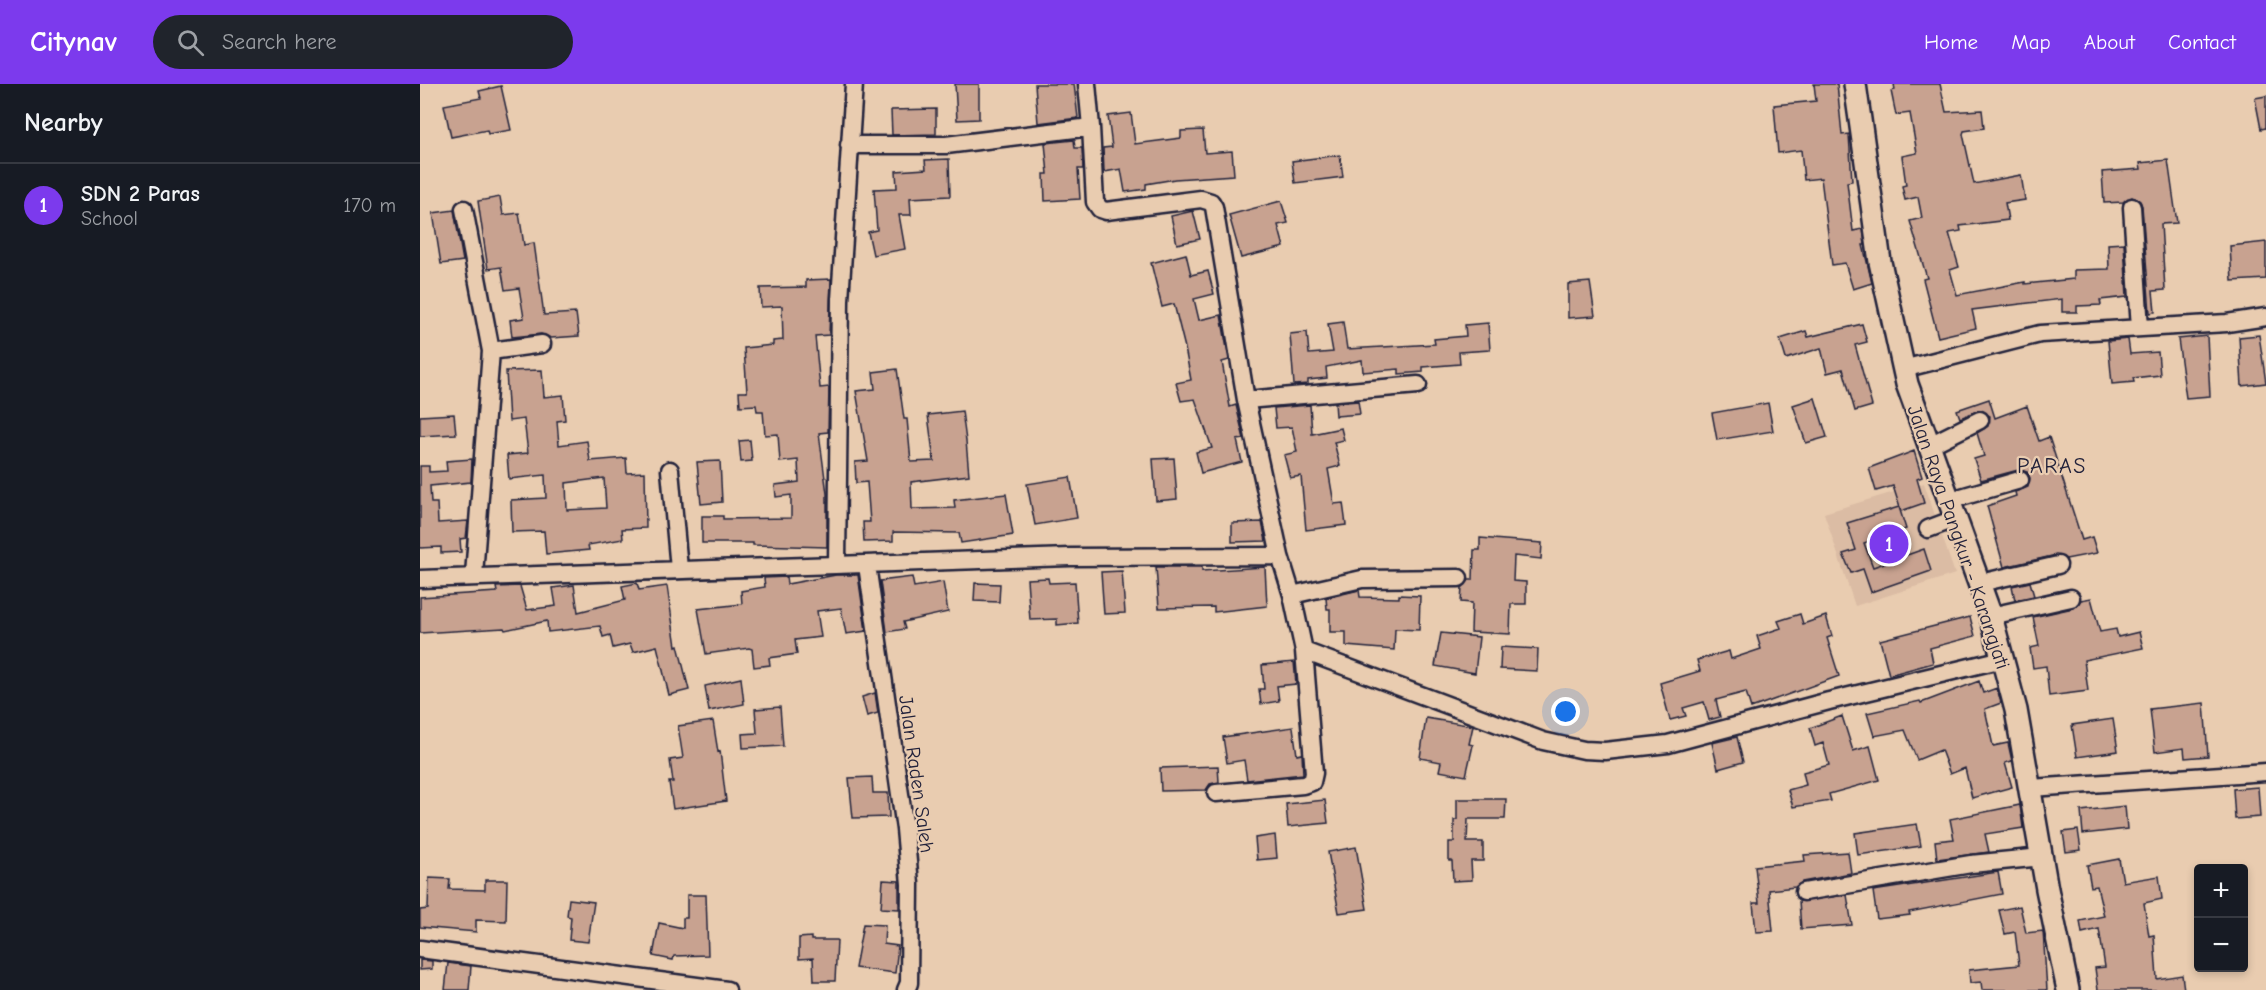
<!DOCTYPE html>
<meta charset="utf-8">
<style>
:root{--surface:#171b24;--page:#20242c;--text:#f1f3f6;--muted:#9ea1a6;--line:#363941;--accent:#7c3aed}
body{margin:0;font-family:"Comic Neue",sans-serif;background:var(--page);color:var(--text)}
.controls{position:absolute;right:18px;bottom:18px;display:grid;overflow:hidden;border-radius:6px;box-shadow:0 3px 9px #0003}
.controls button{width:54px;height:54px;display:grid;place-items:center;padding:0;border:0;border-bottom:2px solid var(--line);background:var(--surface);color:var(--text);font:30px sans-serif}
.you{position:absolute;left:1146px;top:628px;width:21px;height:21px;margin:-15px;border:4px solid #fff;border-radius:50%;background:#1a73e8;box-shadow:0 0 0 9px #1a73e833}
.badge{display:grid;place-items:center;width:39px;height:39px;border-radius:50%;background:var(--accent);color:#fff;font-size:20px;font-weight:700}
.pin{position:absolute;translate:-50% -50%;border:3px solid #fff;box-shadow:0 2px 6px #0006}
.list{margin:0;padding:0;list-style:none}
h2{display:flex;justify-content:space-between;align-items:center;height:78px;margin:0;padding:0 24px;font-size:26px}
h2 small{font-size:20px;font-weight:400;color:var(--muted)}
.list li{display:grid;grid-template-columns:39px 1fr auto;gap:18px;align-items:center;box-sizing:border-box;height:84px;padding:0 24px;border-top:2px solid var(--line)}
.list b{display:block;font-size:22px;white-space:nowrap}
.list p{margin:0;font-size:20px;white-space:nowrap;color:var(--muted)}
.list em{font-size:20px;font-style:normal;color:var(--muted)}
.icon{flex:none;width:33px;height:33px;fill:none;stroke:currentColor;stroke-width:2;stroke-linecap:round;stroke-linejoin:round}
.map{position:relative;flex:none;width:1846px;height:906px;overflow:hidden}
header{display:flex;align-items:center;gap:36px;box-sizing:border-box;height:84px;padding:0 30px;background:var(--accent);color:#fff}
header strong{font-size:28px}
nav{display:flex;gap:33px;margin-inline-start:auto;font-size:21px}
.search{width:420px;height:54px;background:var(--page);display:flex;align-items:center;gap:15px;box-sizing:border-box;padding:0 21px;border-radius:33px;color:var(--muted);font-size:22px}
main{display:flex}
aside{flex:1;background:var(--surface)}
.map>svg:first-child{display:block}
.built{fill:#dbbca4}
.building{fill:#c8a290;stroke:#22223b;stroke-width:1.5;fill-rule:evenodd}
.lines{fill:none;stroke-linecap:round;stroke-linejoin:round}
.minor-casing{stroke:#22223b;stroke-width:21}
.major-casing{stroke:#22223b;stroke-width:26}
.minor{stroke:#e9ccb0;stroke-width:16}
.major{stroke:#e9ccb0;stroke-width:21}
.labels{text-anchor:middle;stroke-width:4.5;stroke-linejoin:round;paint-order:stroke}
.street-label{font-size:20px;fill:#22223b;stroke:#e9ccb0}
.quarter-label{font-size:22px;letter-spacing:1.5px;fill:#22223b;stroke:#e9ccb0}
</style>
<header>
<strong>Citynav</strong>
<div class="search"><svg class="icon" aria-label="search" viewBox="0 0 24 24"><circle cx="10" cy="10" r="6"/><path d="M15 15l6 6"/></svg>Search here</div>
<nav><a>Home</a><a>Map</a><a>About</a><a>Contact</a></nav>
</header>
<main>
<aside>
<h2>Nearby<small></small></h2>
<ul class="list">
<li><span class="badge">1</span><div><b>SDN 2 Paras</b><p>School</p></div><em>170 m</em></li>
</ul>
</aside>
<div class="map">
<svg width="1846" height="906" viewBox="0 0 1846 906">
<rect width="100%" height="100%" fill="#e9ccb0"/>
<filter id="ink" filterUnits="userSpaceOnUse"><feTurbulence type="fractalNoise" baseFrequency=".0167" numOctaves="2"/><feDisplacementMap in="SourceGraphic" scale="12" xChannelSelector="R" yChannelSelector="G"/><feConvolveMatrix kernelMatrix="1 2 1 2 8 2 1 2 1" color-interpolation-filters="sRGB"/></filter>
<g filter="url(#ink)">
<path class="built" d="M1504 399 1535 490 1435 522 1404 429Z"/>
<path class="building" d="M535 0H559V35L537 36Z
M615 0H654L658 34 618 39Z
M1394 0H1417L1422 51 1429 50 1432 97 1427 98 1433 147 1443 145 1445 161H1443L1452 199 1433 205 1425 179 1412 181 1401 94 1384 96 1381 66 1358 69 1354 21 1396 17Z
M1474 0H1520L1526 28 1562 26 1564 44 1544 47 1543 50 1554 100 1601 91 1605 116 1585 119 1588 136 1540 142 1541 147 1529 149 1539 183 1530 186 1537 211 1605 198V200L1654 195V186L1689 185 1688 160 1704 159 1707 213 1680 216 1681 221 1657 222V228H1642V215L1552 226 1556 244 1518 253 1503 195 1507 194 1490 137 1502 134 1498 113 1485 116 1482 102 1486 101 1482 72 1497 69 1490 29 1476 31 1471 7 1475 6Z
M81 2 91 46 68 50 67 46 31 53 24 21 61 14 59 7Z
M1846 12V44L1841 45 1835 14Z
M516 25V50L472 51 471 26Z
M711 29 715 60 761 54V47L783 46 785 69 812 67 814 91 755 95 726 100V105L705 108 701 85 684 88 683 64 692 63 688 32Z
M654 56 655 64H662L663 85H658L660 115 625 117 624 90H628L625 59Z
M920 71 923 93 875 99 872 77Z
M529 75 530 112 490 114 491 131H479L485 165 453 171 448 148 457 146 454 105 477 104 476 87 506 85 505 76Z
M1748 76 1757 139 1741 140 1745 206 1733 207 1735 228 1730 229 1722 122 1720 117 1712 113 1703 118 1684 119 1682 88 1721 85 1720 79Z
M80 113 83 131 99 129 104 161 114 159 124 231 156 229 159 252 131 254 121 250 92 253 90 236 104 234 99 204 85 206 81 183 68 185 58 117Z
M861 117 868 139 858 141 864 163 821 174 809 131Z
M34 126 43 177 21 180 13 129Z
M773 127 780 155 757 160 751 132Z
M1846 158V195L1812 197 1810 162Z
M766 170 771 191 788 187 794 210 774 215 779 236 801 231 809 276 802 278 810 323 816 321 824 355 817 356 822 378 781 389 776 368 792 364 775 315 761 317 756 299 771 296 765 264 754 220 742 223 731 179Z
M411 195 409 251 395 252 400 304 409 303 408 348 399 349 407 410V463L333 461V459H282V432H303V435L371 434V411L356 413 355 401 379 398 378 376 360 378 358 350 345 351 343 327H337L336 321 320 322 319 308H327L324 264 353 261V257L363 256 362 222 341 223 340 204 386 203V196Z
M1170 198 1175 232 1148 234V200Z
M923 238 927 265 1015 260 1014 255 1046 252 1045 241 1068 239 1070 266 1039 268 1040 280 1003 283V288L979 290V285L943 288 942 276 906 283 907 294 888 296V300L874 301 870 250 887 248 889 270 913 268 908 240Z
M1442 240 1447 258 1435 261 1452 322 1435 327 1423 285 1407 289 1401 264 1366 275 1360 255 1386 247 1388 253Z
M1839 251 1846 299 1822 302 1819 253Z
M1787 252 1790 312 1766 314 1758 255Z
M1708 255 1710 270 1738 268 1740 291 1713 294 1714 298 1692 300 1688 257Z
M477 285 484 335H487L491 378 514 377 508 331 542 327 546 357 549 391 491 398 492 425 535 424 534 416 586 410 593 451 541 459 539 449 473 448V457L444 458 443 438H450L447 398 436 399 435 378 448 377 436 307 455 305 453 288Z
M122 286 124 313 143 311 145 336 137 337 139 361 167 357 170 377 206 374 207 389 225 388 226 444 202 445 203 455 168 461 169 466 126 470 124 447 92 448 91 416 126 414 125 391 89 395 87 371 108 369 104 335 89 337 86 287ZM184 394 186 424 147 426 146 399Z
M1395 314 1407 353 1386 359 1373 321Z
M1569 315 1575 334 1607 322 1619 357 1629 353 1662 456 1672 453 1677 469 1646 475 1636 471 1584 483 1567 422 1596 412 1595 408 1608 403 1610 394 1607 388 1598 386 1561 396 1554 375 1564 372 1557 349 1568 342 1570 332 1560 326 1540 334 1537 326Z
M938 317 940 330 916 332 915 319Z
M1348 319 1353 347 1297 356 1292 329Z
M890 321 892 350 921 344 924 356 914 358 920 382 908 385 914 420 923 419 926 441 886 446 881 392 870 394 864 371 877 368 872 343 856 344 854 324Z
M34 330 36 350 0 352V332Z
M330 356 332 377 321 378 319 357Z
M1494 367 1502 393 1497 395 1504 419 1481 427 1473 402 1456 407 1449 384Z
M754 374 757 415 736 417 733 375Z
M52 375 51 398 10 402 11 419H17L18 439 48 437 46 454 40 455 41 468 21 469V463L0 464V382H9V388L27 387 26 377Z
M300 377 302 418 281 420 277 378Z
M650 393 657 434 615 441 607 400Z
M1479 423 1486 445 1444 459 1453 483 1504 465 1511 487 1451 508 1443 485 1431 489 1423 470 1436 466 1427 439Z
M842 438 846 457 812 458V439Z
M1060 454 1122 459 1121 475 1094 472 1093 497 1106 498V520H1091L1090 550 1051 548 1052 519 1041 518 1042 504 1049 496H1053L1054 466H1060Z
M736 483H782V487L845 483 847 522 794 528V523L739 524Z
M702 487 705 529 684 530 681 488Z
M416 491H438L446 547 426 550 421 524 397 527 401 553 375 556 377 570 349 574 350 581 334 583 332 565 329 564 286 570 278 525 322 520 321 507 345 503 344 494 366 493 367 500Z
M492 493 494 503 523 498 528 528 483 538 485 545 467 548 460 497Z
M628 494 629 499 655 498 658 539 637 541V535L610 536 607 495Z
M1610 498 1614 512 1595 516 1592 502Z
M217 499 219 506 247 502 256 562 258 561 269 606 249 611 237 562 213 568 210 560 193 564 190 551 183 553 180 542 128 548 127 537 85 546 84 544 0 549V513L77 508 76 503 100 502 107 526 136 522 133 504 154 501 158 528 205 516 202 502Z
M555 499 580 500 579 518 554 517Z
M939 506 940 513 979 514V511L1000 512 999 546 975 545 974 566 926 562V548H910V525H907L906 514Z
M1671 514 1680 548 1696 545 1698 553 1719 548 1723 564 1664 576 1668 607 1629 612 1626 582 1613 584 1610 564 1619 562 1613 533 1653 524 1661 516Z
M1380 530 1383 540 1406 532 1412 552 1407 554 1419 592 1331 624 1326 608 1296 616 1300 633 1289 636 1284 618 1263 624 1266 632 1250 636 1240 599 1280 587 1277 576 1309 567 1311 575 1341 565 1337 552 1361 544 1358 537Z
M1550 533 1555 552 1510 564 1513 579 1469 591 1460 556Z
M1021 549 1059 553 1055 589 1015 582Z
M1081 563 1118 565 1117 587 1080 585Z
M874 578 876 600 857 602 859 617 841 620 839 605H844L842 581Z
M321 594 324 620 289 627 285 602Z
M1559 597 1563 609 1577 604 1581 619 1565 625 1573 662 1588 659 1592 677 1585 679 1592 703 1552 714 1545 684 1530 690 1521 666 1497 676 1485 646 1454 652 1447 629 1500 617 1501 619Z
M455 609 458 629 447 632 442 613Z
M1784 619 1788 672 1765 674 1764 664 1735 668 1730 625Z
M360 623 363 662 323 664 322 650 337 649 335 625Z
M1422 632 1433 667 1450 662 1459 696 1409 710 1411 717 1373 723 1368 706 1386 701 1383 688 1409 681 1403 659 1395 662 1390 644Z
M1006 634 1053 642 1049 660 1053 661 1046 692 1019 687 1021 678 1000 674Z
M1693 635 1698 667 1657 673 1652 641Z
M293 637 298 668 300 667 306 717 253 725 249 698H253L250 676 263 674 258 642Z
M873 643 877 671 882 670 883 690 827 696 824 676 807 679 803 653Z
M1317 653 1323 678 1298 685 1292 659Z
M798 682 799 698 790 700 786 706 741 707 740 684Z
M452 693 453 709H468L469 733 433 734 429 694Z
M1838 703 1840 733 1815 735 1813 705Z
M1037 715H1086L1085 735H1048L1047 758H1063V777H1051L1052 796 1033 797 1032 777H1029V758H1034V736H1037Z
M905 716 908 739 868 743 866 720Z
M1600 721 1603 744 1565 750 1569 768 1517 775 1515 757 1534 755 1530 735Z
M1705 722 1707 745 1663 750 1661 727Z
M1497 740 1501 762 1438 771 1435 749Z
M1658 746 1661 766 1646 768 1643 748Z
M855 751 857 774 837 776 835 754Z
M936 763 947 825 919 829 908 768Z
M1428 768 1431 789 1382 798 1375 803 1349 806 1353 847 1336 848 1333 819H1339L1335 782 1385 777 1384 771Z
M1699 775 1703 798 1739 792 1742 815 1724 819 1729 852 1734 851 1737 895 1762 891 1764 906H1678L1675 884 1685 883 1679 845 1662 849 1660 837 1684 832 1677 802 1671 803 1667 781Z
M1578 788 1582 810 1489 828 1490 831 1457 835 1453 807Z
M9 794 30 795 29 805 65 806V796H87L86 837 56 836V848L0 843V826L8 825Z
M463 796 479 797V825L461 824Z
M267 811H286L288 871 254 872 253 876 233 872 239 839 263 844V834H267Z
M1427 811 1432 841 1381 845 1379 817Z
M149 815 174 818 168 858 149 856 151 833 147 832Z
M1600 822 1606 849 1623 847 1627 906H1562L1561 898 1550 899 1549 886 1599 881 1595 848 1585 850 1579 826Z
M443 840 465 841 464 860 478 862 475 889 435 884Z
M391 853V856H417L415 897H394L393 874 379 875V854Z
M0 876 12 877V885L0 886Z
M28 879 51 882 49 906H25Z"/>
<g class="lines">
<defs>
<path id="minor" d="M667 0 671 43
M429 61H526L671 43 675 118 680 125 686 127 781 115 791 118 794 123 826 316 860 472
M1712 123 1720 244
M44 125 71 267 54 491
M71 267 122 260
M1483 285 1620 250 1807 239 1846 233
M826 316 998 301
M1508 362 1560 336
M250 386 259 485
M1531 416 1600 396
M1508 445 1537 434
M417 479 420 216 434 0
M447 481 485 745 490 800 489 899 486 906
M0 495 650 473 860 472 872 511 884 567 1123 657 1164 666 1185 667 1248 660 1409 617 1583 575
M1560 499 1638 481
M872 511 942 495 1039 494
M1571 532 1651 514
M1611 704 1846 688
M796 709 883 701 892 698 894 689 884 567
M1384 808 1551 780 1622 773
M0 865 307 906"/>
<path id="major" d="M1435 0 1460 178 1487 300 1571 532 1596 626 1627 805 1648 906"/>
</defs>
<use href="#minor" class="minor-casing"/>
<use href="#major" class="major-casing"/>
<use href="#minor" class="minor"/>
<use href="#major" class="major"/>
</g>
</g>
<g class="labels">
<g class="street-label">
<text transform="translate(1539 453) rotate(71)" y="7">Jalan Raya Pangkur - Karangjati</text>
<text transform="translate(497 690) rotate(82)" y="7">Jalan Raden Saleh</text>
</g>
<g class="quarter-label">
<text x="1632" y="389">PARAS</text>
</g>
</g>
</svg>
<div class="controls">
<button>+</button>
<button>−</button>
</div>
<div class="you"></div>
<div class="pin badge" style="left:1469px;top:460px">1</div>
</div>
</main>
